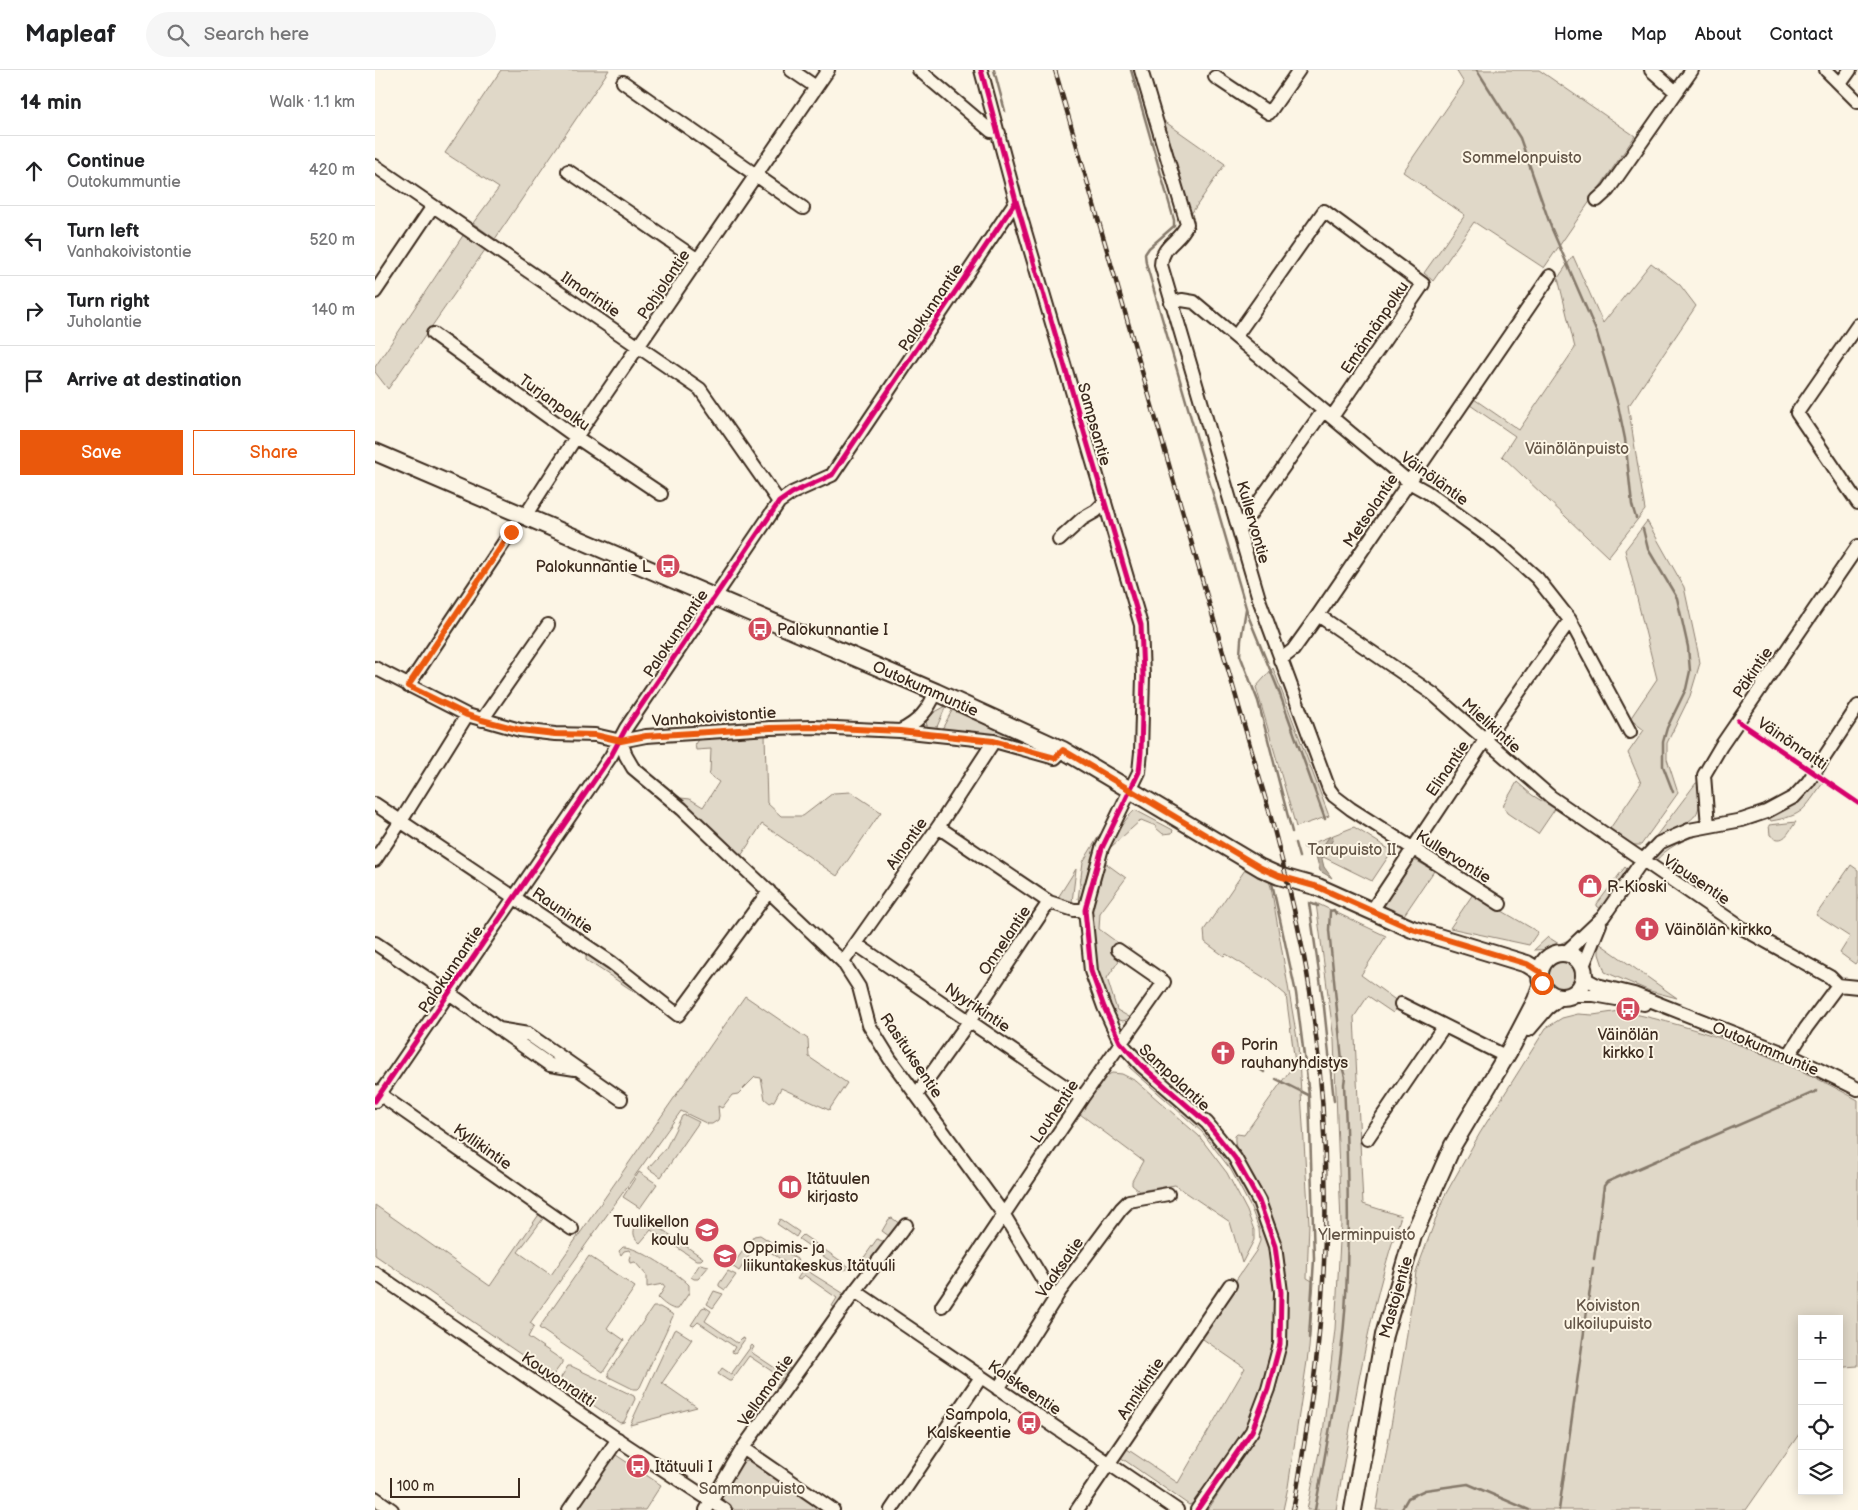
<!DOCTYPE html>
<meta charset="utf-8">
<style>
:root{--surface:#fff;--page:#f6f6f6;--text:#202124;--muted:#757577;--line:#e0e0e0;--accent:#ea580c}
body{margin:0;font-family:"Balsamiq Sans",sans-serif;background:var(--page);color:var(--text)}
.controls{position:absolute;right:15px;bottom:15px;display:grid;overflow:hidden;border-radius:0px;box-shadow:0 2px 12px #0003}
.controls button{width:45px;height:45px;display:grid;place-items:center;padding:0;border:0;border-bottom:1px solid var(--line);background:var(--surface);color:var(--text);font:25px sans-serif}
.scale{position:absolute;left:15px;bottom:12px;width:130px;box-sizing:border-box;padding-left:5px;border:2px solid #3b2a1e;border-top:0;font-size:14px;line-height:18px;white-space:nowrap;color:#3b2a1e;-webkit-text-stroke:4px #fcf5e5;paint-order:stroke}
.stop{position:absolute;width:15px;height:15px;margin:-11px;border:4px solid #ea580c;border-radius:50%;background:#fff}
.stop.end{background:#ea580c;border-color:#fff;box-shadow:0 1px 5px #0008}
.list{margin:0;padding:0;list-style:none}
h2{display:flex;justify-content:space-between;align-items:center;height:65px;margin:0;padding:0 20px;font-size:21px}
h2 small{font-size:16px;font-weight:400;color:var(--muted)}
.list li{display:grid;grid-template-columns:32px 1fr auto;gap:15px;align-items:center;box-sizing:border-box;height:70px;padding:0 20px;border-top:1px solid var(--line)}
.list b{display:block;font-size:19px;white-space:nowrap}
.list p{margin:0;font-size:16px;white-space:nowrap;color:var(--muted)}
.list em{font-size:16px;font-style:normal;color:var(--muted)}
.actions{display:flex;gap:10px;padding:15px 20px}
.actions a{flex:1;padding:11px 0;border:1px solid var(--accent);border-radius:0px;text-align:center;font-size:18px;color:var(--accent)}
.actions .main{background:var(--accent);color:#fff}
.icon{flex:none;width:28px;height:28px;fill:none;stroke:currentColor;stroke-width:2;stroke-linecap:round;stroke-linejoin:round}
.map{position:relative;flex:none;width:1483px;height:1440px;overflow:hidden}
header{display:flex;align-items:center;gap:30px;box-sizing:border-box;height:70px;padding:0 25px;background:var(--surface);border-bottom:1px solid var(--line)}
header strong{font-size:24px}
nav{display:flex;gap:28px;margin-inline-start:auto;font-size:18px}
.search{width:350px;height:45px;background:var(--page);display:flex;align-items:center;gap:12px;box-sizing:border-box;padding:0 18px;border-radius:28px;color:var(--muted);font-size:19px}
main{display:flex}
aside{flex:1;background:var(--surface)}
.map>svg:first-child{display:block}
.green{fill:#e0d8c8;stroke:#8e8173}
.water{fill:#b7ad9e;stroke:#85796b}
.lines{fill:none;stroke-linecap:round;stroke-linejoin:round}
.stream{stroke:#85796b;stroke-width:2.5}
.minor-casing{stroke:#3b2a1e;stroke-width:16}
.major-casing{stroke:#3b2a1e;stroke-width:20}
.minor{stroke:#fcf5e5;stroke-width:12}
.major{stroke:#fcf5e5;stroke-width:16}
.rail-casing{stroke:#3b2a1e;stroke-width:4.5}
.rail{stroke:#fcf5e5;stroke-width:2.5;stroke-dasharray:8;stroke-linecap:butt}
.cycleway-casing{stroke:#fcf5e5;stroke-width:8}
.cycleway{stroke:#d6006c;stroke-width:5}
.route{stroke:#ea580c;stroke-width:6}
.labels{text-anchor:middle;stroke-width:4;stroke-linejoin:round;paint-order:stroke}
.park-label{font-size:16px;fill:#645648;stroke:#fcf5e5}
.street-label{font-size:16px;fill:#3b2a1e;stroke:#fcf5e5}
.poi-label{font-size:16px;fill:#3b2a1e;stroke:#fcf5e5;text-anchor:start}
</style>
<header>
<strong>Mapleaf</strong>
<div class="search"><svg class="icon" aria-label="search" viewBox="0 0 24 24"><circle cx="10" cy="10" r="6"/><path d="M15 15l6 6"/></svg>Search here</div>
<nav><a>Home</a><a>Map</a><a>About</a><a>Contact</a></nav>
</header>
<main>
<aside>
<h2>14 min<small>Walk · 1.1 km</small></h2>
<ul class="list">
<li><svg class="icon" aria-label="ahead" viewBox="0 0 24 24"><path d="M12 20V5M6 11l6-6 6 6"/></svg><div><b>Continue</b><p>Outokummuntie</p></div><em>420 m</em></li>
<li><svg class="icon" aria-label="left" viewBox="0 0 24 24"><path d="M17 20v-9H6M10 6l-5 5 5 5"/></svg><div><b>Turn left</b><p>Vanhakoivistontie</p></div><em>520 m</em></li>
<li><svg class="icon" aria-label="right" viewBox="0 0 24 24"><path d="M7 20v-9h11M14 6l5 5-5 5"/></svg><div><b>Turn right</b><p>Juholantie</p></div><em>140 m</em></li>
<li><svg class="icon" aria-label="arrive" viewBox="0 0 24 24"><path d="M6 21V4h12l-3 4 3 4H6"/></svg><div><b>Arrive at destination</b></div></li>
</ul>
<div class="actions"><a class="main">Save</a><a>Share</a></div>
</aside>
<div class="map">
<svg width="1483" height="1440" viewBox="0 0 1483 1440">
<rect width="100%" height="100%" fill="#fcf5e5"/>
<filter id="ink" filterUnits="userSpaceOnUse"><feTurbulence type="fractalNoise" baseFrequency=".02" numOctaves="2"/><feDisplacementMap in="SourceGraphic" scale="10" xChannelSelector="R" yChannelSelector="G"/><feConvolveMatrix kernelMatrix="1 2 1 2 8 2 1 2 1" color-interpolation-filters="sRGB"/></filter>
<g filter="url(#ink)">
<path class="green" d="M126 0H234L120 169 98 153 124 118 70 83Z
M1081 0H1164L1260 66 1169 198 1099 152 1058 211 1049 203 1090 145 1028 102 1089 13Z
M789 51 850 94 816 144Z
M89 164 110 180 13 319 0 302V297Z
M1198 186 1228 253 1276 193 1305 215 1321 236 1255 334 1253 335 1270 440 1233 487 1127 386 1140 366 1095 335 1099 329 1144 360 1200 278 1183 208Z
M1272 451 1309 517 1324 587 1325 593 1315 626 1292 673V689L1303 723 1266 775H1257L1234 760 1266 713 1253 683 1269 660 1255 649 1282 609 1250 480Z
M898 598 954 746 921 757 881 617Z
M571 636 561 659 555 660 552 656 551 651 560 642Z
M579 637 673 680 568 660 567 659Z
M390 665 392 733 406 746H428L458 723 476 722 506 742 462 806 387 754 366 786 304 730 306 728 315 729 328 737 344 712 334 705 335 702 336 679 321 680 320 674 324 668Z
M1442 709 1448 713C1428 740 1430 745 1396 751L1394 748 1424 730Z
M1142 712 1157 725 1180 739 1163 764 1132 743 1128 736Z
M1321 713H1324C1324 721 1326 732 1323 740 1320 753 1290 763 1278 770Z
M760 740 798 760 797 763 788 764 781 758V756L766 750 736 777 735 775C742 762 749 750 760 740Z
M1382 752V753C1348 761 1304 762 1280 792L1278 787C1294 763 1355 757 1382 752Z
M1421 752C1413 762 1409 776 1395 765L1394 755Z
M979 757 1017 781 997 811 928 777Z
M725 764 726 765 714 797 707 824 703 829 708 792Z
M1037 791H1042L1059 801 1027 848 1009 838 1010 830Z
M729 792 751 808 725 843 724 859 743 873 736 883 745 889 732 908 742 940 756 948 748 951 741 949C722 919 713 868 718 833 720 820 726 806 729 792Z
M1476 795 1483 800V890L1480 894 1465 883 1475 867 1441 845Z
M872 797 893 808 896 817 923 974 934 1153 932 1208 939 1212 934 1278 913 1417 908 1440H833C854 1406 880 1372 894 1334 917 1274 919 1205 896 1144 893 1136 890 1127 886 1119 877 1104 858 1085 860 1066L862 1064 869 1065 920 993 911 925 893 910 851 884 849 886 830 872 829 860Z
M1250 797 1253 800 1226 839 1222 836V834Z
M701 799 697 832H688L684 826Z
M1098 824 1163 862 1154 875 1075 858Z
M941 833 1011 866 986 905 1026 934 1018 943 993 926 979 947 988 1134 1026 1146C993 1241 978 1341 961 1440H932L948 1363 960 1259 966 1154 959 970Z
M1173 867 1184 874 1196 869C1186 880 1173 879 1159 880Z
M1224 873 1302 928 1275 921 1230 902 1224 884Z
M215 883 287 940 211 890V885Z
M1173 904a15 15 0 1 1 30 0a15 15 0 1 1-30 0Z
M370 926 433 969 434 987 472 1013 454 1040 406 1018 399 1031 395 1033 390 1029 386 1008 380 1007 363 1024 357 1025 347 1038 343 1036 344 1046 343 1050 337 1054H333L306 1041 155 1253 159 1256 153 1267 187 1290V1293L179 1304 176 1305 0 1185V1135L115 1216 165 1143 170 1146 143 1182 176 1205Z
M1245 941C1328 957 1409 989 1483 1030V1296L1470 1297 1464 1305V1249H1427V1360L1371 1440H1001L1030 1277 1041 1202 1069 1127 1105 1063 1171 958 1187 948 1203 944 1218 945Z
M756 993C774 1009 792 1025 810 1041 818 1048 827 1055 835 1064 903 1144 922 1246 878 1343 863 1375 840 1404 821 1432L814 1435 745 1387 749 1377 803 1413 870 1298 825 1267 826 1261 881 1181 885 1171 884 1159 876 1138 856 1100 827 1062 754 997Z
M737 1003 747 1004 761 1011 824 1066 852 1103 872 1141 879 1160V1170L867 1193 855 1152 800 1115 764 1121 757 1115V1111L768 1091 705 1044 729 1007Z
M310 1045 324 1052 286 1107 274 1099V1097L291 1078 307 1046Z
M264 1102 282 1114 265 1138 248 1127Z
M269 1143 278 1150V1153L328 1188 326 1190H321L276 1160 265 1173C253 1164 261 1153 269 1143Z
M517 1148 525 1154 517 1166H514L507 1161 514 1149Z
M405 1149 424 1162 421 1167 402 1154Z
M385 1165 422 1189 423 1192 415 1203 412 1202 415 1196 383 1173 379 1179 373 1174 379 1166Z
M428 1165 476 1198 468 1200 424 1169Z
M502 1169 510 1172V1175L490 1205 483 1196Z
M248 1177C262 1176 304 1204 314 1215V1223L303 1239C296 1240 288 1233 283 1228L290 1217 288 1214 272 1217V1206L260 1192 255 1193 254 1189 256 1183 254 1180 249 1181 246 1185 244 1181Z
M370 1178 376 1183 364 1201 357 1196Z
M214 1186 260 1217 232 1258 249 1270 228 1302 164 1258Z
M325 1194 334 1196 323 1209H319L316 1207Z
M428 1200H431L471 1225 463 1239 457 1236 462 1228 429 1205 425 1210 422 1209Z
M353 1201 361 1205 350 1220 344 1216V1214Z
M339 1221 348 1224 338 1238 332 1234Z
M278 1237H285L297 1244 298 1246 265 1317 263 1319H258L234 1307 233 1303Z
M330 1237 336 1241 330 1251 362 1273 367 1268 370 1269 360 1283 357 1282 360 1277 323 1252 319 1256 316 1255 327 1238Z
M301 1259 317 1269 287 1313 322 1337 255 1355 299 1260Z
M377 1275 379 1277 376 1282 409 1304 414 1298 419 1301 405 1320 401 1317 407 1308 374 1286 356 1311H354L343 1304 347 1298 356 1304Z
M193 1296H196L259 1326 260 1329 249 1352 245 1353 185 1313V1309Z
M238 1383 286 1415 270 1440H201Z
M375 1391 448 1440H360L346 1429 345 1424 368 1392Z"/>
<path class="water" d="M957 766 958 769 947 789 949 797 957 808 945 801 941 786 954 767Z"/>
<g class="lines">
<path class="stream" d="M619 0 630 41
M756 0 799 150V156L774 178 770 184 771 193 874 548 903 619 950 749
M1102 0 1145 68 1176 157 1222 263 1243 335 1250 369 1257 435 1261 448
M1268 459 1273 479 1302 528 1313 577 1315 601 1311 619 1292 658 1288 672V696L1298 722
M871 539 866 570 865 585 883 631 917 762
M920 773 924 787
M897 813 921 923 934 1025 939 1189 934 1268
M943 836 934 833 949 937 959 1031
M886 1000 889 1002
M901 1009 933 1025
M1219 1189 1229 1116 1232 1112 1442 1021
M940 1440C952 1374 965 1309 970 1242 975 1166 973 1090 969 1014L970 1007 968 1000 954 860 955 841 959 840 961 844
M1026 1440 1033 1428 1050 1420 1093 1414 1154 1440
M1184 1440 1218 1198"/>
<defs>
<path id="minor" d="M416 0 441 17
M544 0 616 61 624 63
M606 0 641 131 766 555 768 606 766 682 764 702 727 778 712 832 710 840 716 901 729 937 745 972 767 996 832 1053 860 1088 884 1131 900 1176 906 1222 905 1274 893 1319 877 1361 822 1440
M766 0 812 154C805 172 787 174 786 195L885 532 954 719 959 726 976 739 1125 834
M1276 0 1301 22
M1451 0 1483 32
M840 7 894 43 924 0
M248 12 428 138
M1465 14 1475 0
M0 96 325 319 404 432
M193 101 323 190
M1222 130 1233 120 1317 0
M0 222 58 136
M796 233 807 230 819 232 1034 412 1052 422 1125 475 1162 508 1195 550 1255 662
M1483 255 1422 343 1483 433
M58 264 201 367 286 424
M861 266 949 141 1048 214 957 347
M150 446 201 367 453 0
M864 460 948 341
M684 470 707 449 721 441 730 432
M943 545 1058 624 1176 727 1367 858 1455 907 1463 915
M905 590 918 580 943 545 1175 206
M0 598 92 645 145 660 180 664 220 665 246 671 271 666 395 658 439 657 525 661 619 671 680 688 688 680
M33 616 136 462
M107 650 173 555
M525 661C544 652 553 640 561 622
M246 671 251 686 258 698 307 739 468 892 484 917 494 955 515 989 629 1145 680 1230
M0 734 237 893 303 945 394 821
M1333 756 1329 705 1346 676 1483 476
M563 757 674 832 699 840H710
M0 790 26 751 92 645
M996 842 1110 670 1195 550
M0 873 74 923 124 959 153 964 246 1029
M481 874 707 1028
M1190 883 1228 847 1267 791 1284 773 1314 760 1367 750 1391 742 1419 727 1433 712 1483 636
M468 892 563 757 619 671
M1208 896 1225 854
M1209 908 1222 915 1259 924 1414 985 1483 1019
M1195 925H1219L1269 934
M1026 934 1130 986
M128 962 175 995 200 999
M1414 985 1431 958 1463 915 1483 917
M0 1021 197 1159
M542 1024 595 950 674 832
M0 1031 236 686 251 658 404 432 417 423 457 405 641 131
M992 1069 1069 956
M0 1203 251 1375 350 1440
M480 1221 802 1440
M567 1236 707 1028 789 912 743 880
M623 1319 685 1221 746 1139 754 1131 793 1124
M368 1378 458 1440
M0 1428 17 1440
M194 1440 243 1369
M331 1440 368 1378 480 1221 531 1155
M516 1440 606 1307
M702 1440 855 1215"/>
<path id="major" d="M0 382 561 622 688 680 886 798 904 806 943 817 1037 859 1152 894 1165 902
M1165 905a22 22 0 1 1 44 0a22 22 0 1 1-44 0Z
M1153 958 1171 937 1184 927
M978 1440 1009 1265 1038 1166 1078 1075 1137 976 1161 930 1167 913"/>
</defs>
<use href="#minor" class="minor-casing"/>
<use href="#major" class="major-casing"/>
<use href="#minor" class="minor"/>
<use href="#major" class="major"/>
<defs>
<path id="rail" d="M680 0 896 748C911 805 926 863 935 921 957 1065 955 1214 932 1358 927 1385 924 1413 918 1440"/>
</defs>
<use href="#rail" class="rail-casing"/>
<use href="#rail" class="rail"/>
<defs>
<path id="cycleway" d="M606 0 641 131 766 555 768 606 766 682 764 702 727 778 712 832 710 840 716 901 729 937 745 972 767 996 832 1053 860 1088 884 1131 900 1176 906 1222 905 1274 893 1319 877 1361 822 1440
M1363 651 1483 733
M0 1031 236 686 251 658 404 432 417 423 457 405 641 131"/>
</defs>
<use href="#cycleway" class="cycleway-casing"/>
<use href="#cycleway" class="cycleway"/>
</g>
</g>
<g class="lines" filter="url(#ink)">
<path class="route" d="M136 462 33 616 92 645 107 650 145 660 180 664 220 665 246 671 271 666 395 658 438 657 525 661 618 671 680 688 688 680 886 798 904 806 943 817 1037 859 1152 894 1165 902 1167 913"/>
</g>
<defs>
<symbol id="bus-disc" viewBox="-11 -11 22 22"><circle r="9.5" fill="#d1495b" stroke="#fcf5e5"/><path d="M-5-6H5V4H4V6H2V4H-2V6H-4V4H-5ZM-3.5-4V0h7V-4ZM-3.5 1.2v1.5H-2V1.2ZM2 1.2v1.5H3.5V1.2Z" fill="#fff"/></symbol>
<symbol id="shop-disc" viewBox="-11 -11 22 22"><circle r="9.5" fill="#d1495b" stroke="#fcf5e5"/><path d="M-5-2.5h2.3a2.7 3.5 0 0 1 5.4 0H5L5.5 6h-11ZM-1.5-2.5h3a1.5 2.3 0 0 0-3 0Z" fill="#fff"/></symbol>
<symbol id="church-disc" viewBox="-11 -11 22 22"><circle r="9.5" fill="#d1495b" stroke="#fcf5e5"/><path d="M-1.2-6h2.4v3.5h3.3v2.4h-3.3V6h-2.4V-.1h-3.3v-2.4h3.3Z" fill="#fff"/></symbol>
<symbol id="library-disc" viewBox="-11 -11 22 22"><circle r="9.5" fill="#d1495b" stroke="#fcf5e5"/><path d="M-6-4Q-3-5.5-.7-3.5V5Q-3 3-6 4ZM6-4Q3-5.5 .7-3.5V5Q3 3 6 4Z" fill="#fff"/></symbol>
<symbol id="school-disc" viewBox="-11 -11 22 22"><circle r="9.5" fill="#d1495b" stroke="#fcf5e5"/><path d="M0-5L7-2L0 1L-7-2ZM-4 1L0 2.5L4 1V4Q0 6-4 4Z" fill="#fff"/></symbol>
</defs>
<g fill-rule="evenodd">
<use href="#bus-disc" x="279" y="482" width="28" height="28"/>
<use href="#bus-disc" x="371" y="545" width="28" height="28"/>
<use href="#shop-disc" x="1201" y="802" width="28" height="28"/>
<use href="#church-disc" x="1258" y="845" width="28" height="28"/>
<use href="#bus-disc" x="1239" y="925" width="28" height="28"/>
<use href="#church-disc" x="834" y="969" width="28" height="28"/>
<use href="#library-disc" x="401" y="1103" width="28" height="28"/>
<use href="#school-disc" x="318" y="1146" width="28" height="28"/>
<use href="#school-disc" x="336" y="1172" width="28" height="28"/>
<use href="#bus-disc" x="640" y="1339" width="28" height="28"/>
<use href="#bus-disc" x="249" y="1382" width="28" height="28"/>
</g>
<g class="labels">
<g class="park-label">
<text x="1147" y="93">Sommelonpuisto</text>
<text x="1202" y="384">Väinölänpuisto</text>
<text x="977" y="785">Tarupuisto II</text>
<text x="992" y="1170">Ylerminpuisto</text>
<text x="1233" y="1241">Koiviston<tspan x="1233" dy="18">ulkoilupuisto</tspan></text>
<text x="377" y="1424">Sammonpuisto</text>
</g>
<g class="street-label">
<text transform="translate(288 214) rotate(-56)" y="6">Pohjolantie</text>
<text transform="translate(216 224) rotate(34)" y="6">Ilmarintie</text>
<text transform="translate(555 237) rotate(-56)" y="6">Palokunnantie</text>
<text transform="translate(999 257) rotate(-56)" y="6">Emännänpolku</text>
<text transform="translate(180 332) rotate(36)" y="6">Turjanpolku</text>
<text transform="translate(720 354) rotate(74)" y="6">Sampsantie</text>
<text transform="translate(1060 408) rotate(36)" y="6">Väinöläntie</text>
<text transform="translate(995 440) rotate(-56)" y="6">Metsolantie</text>
<text transform="translate(879 452) rotate(74)" y="6">Kullervontie</text>
<text transform="translate(300 563) rotate(-56)" y="6">Palokunnantie</text>
<text transform="translate(1377 602) rotate(-56)" y="6">Päkintie</text>
<text transform="translate(551 618) rotate(24)" y="6">Outokummuntie</text>
<text transform="translate(339 646) rotate(-4)" y="6">Vanhakoivistontie</text>
<text transform="translate(1117 655) rotate(42)" y="6">Mielikintie</text>
<text transform="translate(1418 673) rotate(34)" y="6">Väinönraitti</text>
<text transform="translate(1072 698) rotate(-56)" y="6">Elinantie</text>
<text transform="translate(531 773) rotate(-55)" y="6">Ainontie</text>
<text transform="translate(1079 786) rotate(32)" y="6">Kullervontie</text>
<text transform="translate(1322 809) rotate(34)" y="6">Vipusentie</text>
<text transform="translate(188 840) rotate(34)" y="6">Raunintie</text>
<text transform="translate(629 870) rotate(-56)" y="6">Onnelantie</text>
<text transform="translate(75 899) rotate(-56)" y="6">Palokunnantie</text>
<text transform="translate(603 937) rotate(34)" y="6">Nyyrikintie</text>
<text transform="translate(1391 978) rotate(23)" y="6">Outokummuntie</text>
<text transform="translate(537 985) rotate(56)" y="6">Rasituksentie</text>
<text transform="translate(800 1007) rotate(43)" y="6">Sampolantie</text>
<text transform="translate(679 1041) rotate(-56)" y="6">Louhentie</text>
<text transform="translate(108 1076) rotate(35)" y="6">Kyllikintie</text>
<text transform="translate(684 1197) rotate(-55)" y="6">Vaaksatie</text>
<text transform="translate(1020 1227) rotate(-74)" y="6">Mastojentie</text>
<text transform="translate(184 1309) rotate(34)" y="6">Kouvonraitti</text>
<text transform="translate(650 1317) rotate(34)" y="6">Kalskeentie</text>
<text transform="translate(765 1318) rotate(-56)" y="6">Annikintie</text>
<text transform="translate(390 1320) rotate(-55)" y="6">Vellamontie</text>
</g>
<g class="poi-label">
<text x="276" y="502" text-anchor="end">Palokunnantie L</text>
<text x="402" y="565">Palokunnantie I</text>
<text x="1232" y="822">R-Kioski</text>
<text x="1290" y="865">Väinölän kirkko</text>
<text x="1253" y="970" text-anchor="middle">Väinölän<tspan x="1253" dy="18">kirkko I</tspan></text>
<text x="866" y="980">Porin<tspan x="866" dy="18">rauhanyhdistys</tspan></text>
<text x="432" y="1114">Itätuulen<tspan x="432" dy="18">kirjasto</tspan></text>
<text x="314" y="1157" text-anchor="end">Tuulikellon<tspan x="314" dy="18">koulu</tspan></text>
<text x="368" y="1183">Oppimis- ja<tspan x="368" dy="18">liikuntakeskus Itätuuli</tspan></text>
<text x="636" y="1350" text-anchor="end">Sampola,<tspan x="636" dy="18">Kalskeentie</tspan></text>
<text x="280" y="1402">Itätuuli I</text>
</g>
</g>
</svg>
<div class="controls">
<button>+</button>
<button>−</button>
<button><svg class="icon" aria-label="locate" viewBox="0 0 24 24"><circle cx="12" cy="12" r="6"/><path d="M12 2v4M12 18v4M2 12h4M18 12h4"/></svg></button>
<button><svg class="icon" aria-label="layers" viewBox="0 0 24 24"><path d="M12 4l9 5-9 5-9-5zM3 14l9 5 9-5"/></svg></button>
</div>
<div class="scale">100 m</div>
<div class="stop" style="left:1167px;top:913px"></div>
<div class="stop end" style="left:136px;top:462px"></div>
</div>
</main>
